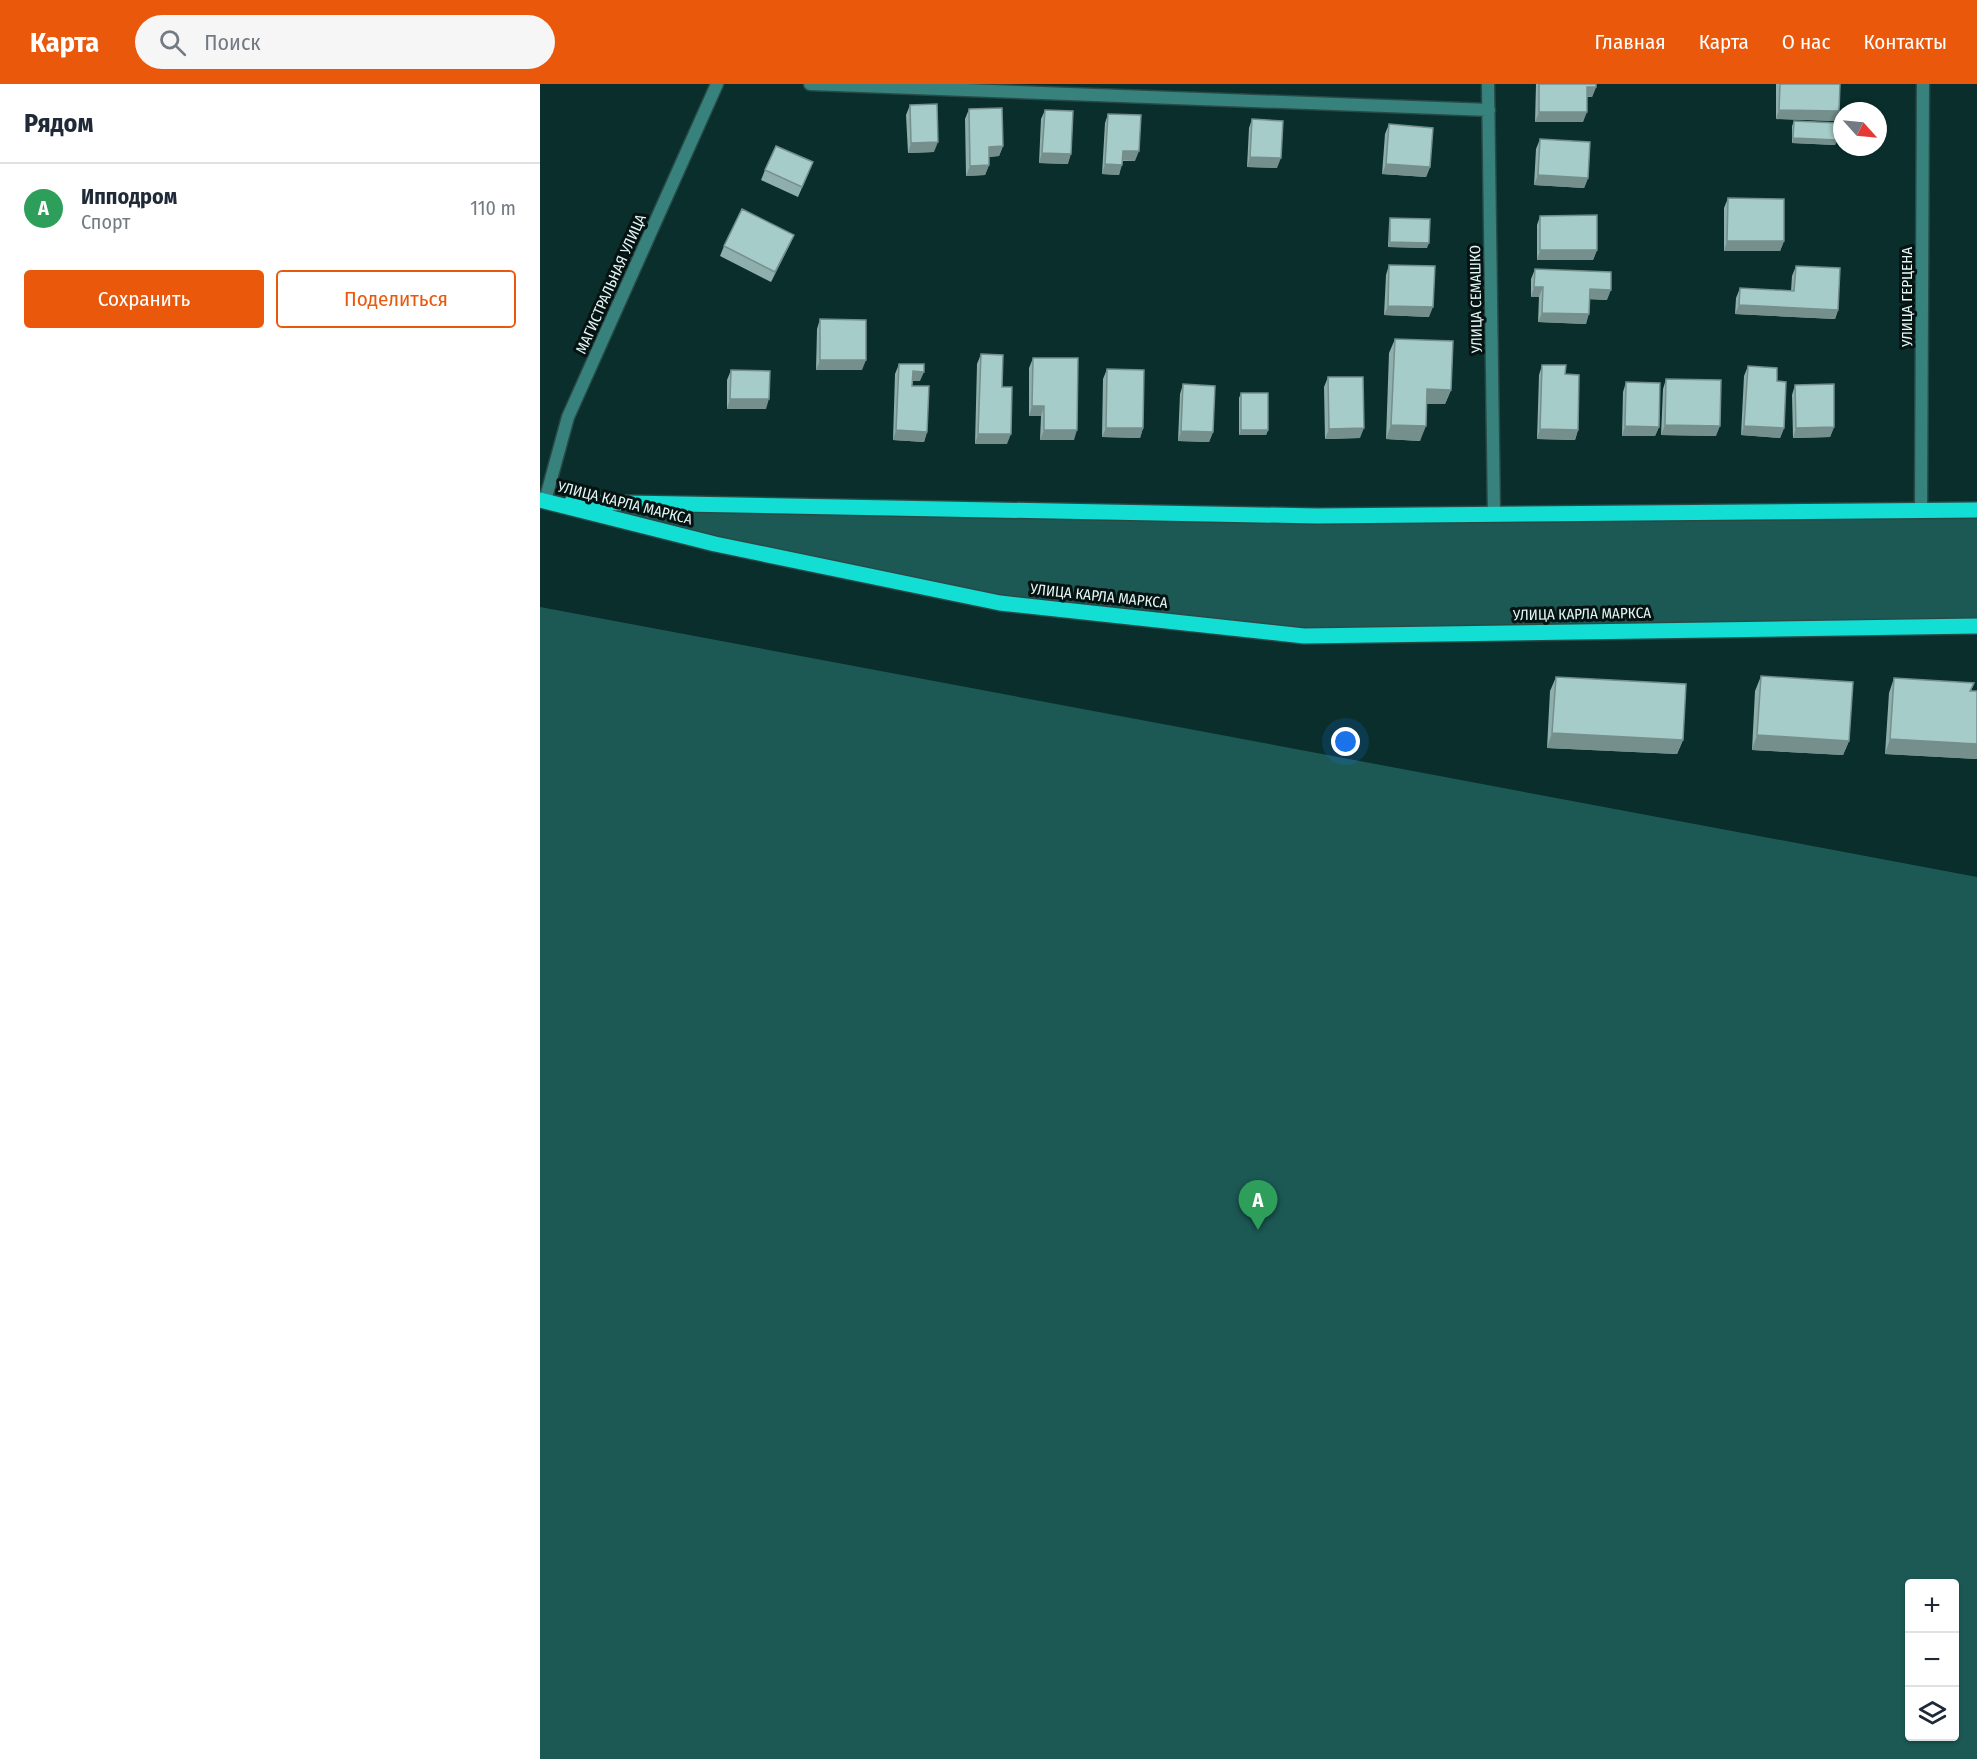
<!DOCTYPE html>
<html lang="ru">
<meta charset="utf-8">
<style>
:root{--surface:#fff;--page:#f6f6f7;--text:#1f2937;--muted:#747a83;--line:#e0e1e3;--accent:#ea580c}
body{margin:0;font-family:"Fira Sans Condensed",sans-serif;background:var(--page);color:var(--text)}
.controls{position:absolute;right:18px;bottom:18px;display:grid;overflow:hidden;border-radius:6px;box-shadow:0 2px 4px #0004}
.controls button{width:54px;height:54px;display:grid;place-items:center;padding:0;border:0;border-bottom:2px solid var(--line);background:var(--surface);color:var(--text);font:30px sans-serif}
.compass{position:absolute;left:1293px;top:18px;width:54px;height:54px;border-radius:50%;background:var(--surface);box-shadow:0 2px 4px #0004;rotate:117deg}
.you{position:absolute;left:806px;top:658px;width:21px;height:21px;margin:-15px;border:4px solid #fff;border-radius:50%;background:#1a73e8;box-shadow:0 0 0 9px #1a73e833}
.badge{display:grid;place-items:center;width:39px;height:39px;border-radius:50%;background:var(--accent);color:#fff;font-size:20px;font-weight:700}
.pin{position:absolute;translate:-50% -50px;filter:drop-shadow(0 2px 3px #0008)}
.pin::after{content:'';position:absolute;top:32px;width:21px;height:18px;background:inherit;clip-path:polygon(0 0,100% 0,50% 100%)}
.list{margin:0;padding:0;list-style:none}
h2{display:flex;justify-content:space-between;align-items:center;height:78px;margin:0;padding:0 24px;font-size:26px}
h2 small{font-size:20px;font-weight:400;color:var(--muted)}
.list li{display:grid;grid-template-columns:39px 1fr auto;gap:18px;align-items:center;box-sizing:border-box;height:90px;padding:0 24px;border-top:2px solid var(--line)}
.list b{display:block;font-size:22px;white-space:nowrap}
.list p{margin:0;font-size:20px;white-space:nowrap;color:var(--muted)}
.list em{font-size:20px;font-style:normal;color:var(--muted)}
.actions{display:flex;gap:12px;padding:18px 24px}
.actions a{flex:1;padding:14px 0;border:2px solid var(--accent);border-radius:6px;text-align:center;font-size:21px;color:var(--accent)}
.actions .main{background:var(--accent);color:#fff}
.icon{flex:none;width:33px;height:33px;fill:none;stroke:currentColor;stroke-width:2;stroke-linecap:round;stroke-linejoin:round}
.map{position:relative;flex:none;width:1437px;height:1675px;overflow:hidden}
header{display:flex;align-items:center;gap:36px;box-sizing:border-box;height:84px;padding:0 30px;background:var(--accent);color:#fff}
header strong{font-size:28px}
nav{display:flex;gap:33px;margin-inline-start:auto;font-size:21px}
.search{width:420px;height:54px;background:var(--page);display:flex;align-items:center;gap:15px;box-sizing:border-box;padding:0 21px;border-radius:33px;color:var(--muted);font-size:22px}
main{display:flex}
aside{flex:1;background:var(--surface)}
.map>svg:first-child{display:block}
.green{fill:#1c5955;fill-rule:evenodd}
.lines{fill:none;stroke-linecap:round;stroke-linejoin:round}
.minor-casing{stroke:#284a47;stroke-width:15}
.primary-casing{stroke:#284a47;stroke-width:18}
.minor{stroke:#38827d;stroke-width:12}
.primary{stroke:#12ded4;stroke-width:15}
.wall{fill:#8eafac}
.shaded-wall{fill:#748f8c}
.building{fill:#a5ccc8;stroke:#748f8c;stroke-width:1.5}
.labels{text-anchor:middle;stroke-width:6;stroke-linejoin:round;paint-order:stroke}
.street-label{font-size:15px;fill:#e3f6f4;stroke:#051312}
</style>
<header>
<strong>Карта</strong>
<div class="search"><svg class="icon" aria-label="search" viewBox="0 0 24 24"><circle cx="10" cy="10" r="6"/><path d="M15 15l6 6"/></svg>Поиск</div>
<nav><a>Главная</a><a>Карта</a><a>О нас</a><a>Контакты</a></nav>
</header>
<main>
<aside>
<h2>Рядом<small></small></h2>
<ul class="list">
<li><span class="badge" style="background:#2e9e5b">A</span><div><b>Ипподром</b><p>Спорт</p></div><em>110 m</em></li>
</ul>
<div class="actions"><a class="main">Сохранить</a><a>Поделиться</a></div>
</aside>
<div class="map">
<svg width="1437" height="1675" viewBox="0 0 1437 1675">
<rect width="100%" height="100%" fill="#092e2b"/>
<path class="green" d="M5 417 954 430 1437 426V542L764 552 460 519Z
M0 523 1437 793V1675H0ZM1370 1500H1414V1652H1370Z"/>
<g class="lines">
<defs>
<path id="minor" d="M270 0 949 26
M948 0 954 430
M5 417 28 333 177 0
M1381 427 1383 0"/>
<path id="primary" d="M0 416 175 460 460 519 764 552 1437 542
M32 418 777 432 1437 426"/>
</defs>
<use href="#minor" class="minor-casing"/>
<use href="#primary" class="primary-casing"/>
<use href="#minor" class="minor"/>
<use href="#primary" class="primary"/>
</g>
<path class="wall" d="M996 0H1056V3L1052 13H1047L1043 38H995Z
M1236 0H1300L1296 37 1236 35Z
M370 21 394 68 368 69 366 31Z
M429 25 463 62 459 72 449 73V81L445 91 426 92 425 35Z
M505 26 528 80 499 79 501 35Z
M568 30 595 77H582L579 91 562 90 565 39Z
M712 35 737 84 707 83 709 44Z
M1254 37 1297 56 1295 61 1252 59V42Z
M849 40 890 83 886 93 842 90 845 50Z
M1000 55 1048 94 1044 104 994 101 996 65Z
M225 86 269 88 258 113 221 96Z
M1188 114 1244 157 1240 167H1184V124Z
M1000 132 1057 166 1053 176H997V141Z
M850 134 887 164 848 163 849 139Z
M254 151 250 160 231 198 180 172 184 162Z
M849 181 889 233 844 231 846 191Z
M1256 182 1298 226 1295 235 1195 230 1196 214 1200 204 1251 207 1252 192Z
M995 185 1067 216 1049 215 1046 240 998 238 999 213H991V195Z
M280 235 322 286H276L277 245Z
M855 255 911 306 905 320H886L880 357 846 355 849 269Z
M441 270 462 303 467 360H435L437 280Z
M493 274 534 356H500L501 332H489V284Z
M359 280 380 297H372V302L387 348 384 358 353 356 355 290Z
M1002 281 1025 290 1038 346 1035 356 997 355 999 291Z
M1208 282 1244 344 1240 354 1201 351 1204 292Z
M567 285 603 344 600 354 562 353 563 295Z
M191 286 226 325H187V296Z
M788 293 820 354 785 355 784 303Z
M1126 295 1176 352 1121 351 1123 305Z
M1086 298 1119 343 1115 352H1082L1083 308Z
M643 300 673 348 669 358 638 357 640 310Z
M1255 301 1294 343 1290 353 1253 354 1252 311Z
M701 309 728 346 726 351H699V314Z
M1221 592 1309 657 1303 671 1212 666 1215 607Z
M1016 593 1143 656 1137 670 1007 664 1010 607Z
M1354 594 1434 599 1431 607H1437V675L1345 670 1349 609Z"/>
<path class="shaded-wall" d="M1047 3H1056L1052 13 1044 12Z
M1239 26 1299 27 1296 37 1236 35Z
M999 28H1047L1043 38H995Z
M1253 54 1297 56 1295 61 1252 59Z
M398 58 394 68 368 69 371 59Z
M463 62 459 72 445 73 449 63Z
M583 67H599L595 77 580 76Z
M502 69 531 70 528 80 499 79Z
M710 73 741 74 737 84 707 83Z
M565 80 582 81 579 91 562 90Z
M846 80 890 83 886 93 842 90Z
M449 81 445 91 426 92 430 82Z
M998 91 1048 94 1044 104 994 101Z
M254 151 250 160 231 198 235 188Z
M1187 157H1244L1240 167H1184Z
M850 158 889 159 887 164 848 163Z
M1000 166H1057L1053 176H997Z
M994 203H1003L999 213H991Z
M1050 205 1071 206 1067 216 1046 215Z
M1199 221 1298 226 1295 235 1195 230Z
M848 222 893 223 889 233 844 231Z
M1002 229 1049 230 1046 240 998 238Z
M280 276H326L322 286H276Z
M373 287 384 288 380 297H369Z
M887 305 911 306 905 320H882Z
M190 315H229L226 325H187Z
M492 322H504L501 332H489Z
M851 341 886 342 880 357 846 355Z
M1125 341 1180 342 1176 352 1121 351Z
M1085 342 1119 343 1115 352H1082Z
M1204 342 1244 344 1240 354 1201 351Z
M1294 343 1290 353 1253 354 1256 344Z
M566 344H603L600 354 562 353Z
M824 344 820 354 785 355 789 345Z
M1000 345 1038 346 1035 356 997 355Z
M356 346 387 348 384 358 353 356Z
M504 346H537L534 356H500Z
M701 346H728L726 351H699Z
M641 347 673 348 669 358 638 357Z
M438 350H471L467 360H435Z
M1012 649 1143 656 1137 670 1007 664Z
M1217 651 1309 657 1303 671 1212 666Z
M1350 655 1437 660V675L1345 670Z"/>
<path class="building" d="M999 0H1056V3H1047V28H999Z
M1240 0H1300L1299 27 1239 26Z
M397 20 398 58 371 59 370 21Z
M462 24 463 62 449 63V81L430 82 429 25Z
M505 26 533 27 531 70 502 69Z
M568 30 601 31 599 67H583L582 81 565 80Z
M712 35 743 37 741 74 710 73Z
M1254 37 1297 39V56L1253 54Z
M849 40 893 44 890 83 846 80Z
M1000 55 1050 58 1048 94 998 91Z
M236 62 273 78 262 103 225 86Z
M1188 114 1244 115V157H1187Z
M202 125 254 151 235 188 184 162Z
M1057 131V166H1000V132Z
M850 134 890 135 889 159 850 158Z
M849 181 895 182 893 223 848 222Z
M1256 182 1300 184 1298 226 1199 221 1200 204 1254 207Z
M995 185 1071 188V206L1050 205 1049 230 1002 229 1003 203H994Z
M280 235 326 236V276H280Z
M855 255 913 257 911 306 887 305 886 342 851 341Z
M441 270 463 271 462 303H472L471 350H438Z
M493 274H538L537 346H504V322H492Z
M359 280H384V288L373 287 372 302H389L387 348 356 346Z
M1002 281H1026L1025 290 1039 291 1038 346 1000 345Z
M1208 282 1237 284V297L1246 298 1244 344 1204 342Z
M567 285 604 286 603 344H566Z
M191 286 230 287 229 315H190Z
M788 293H823L824 344 789 345Z
M1126 295 1181 296 1180 342 1125 341Z
M1086 298 1120 299 1119 343 1085 342Z
M643 300 675 302 673 348 641 347Z
M1294 300V343L1256 344 1255 301Z
M701 309H728V346H701Z
M1221 592 1313 598 1309 657 1217 651Z
M1016 593 1146 600 1143 656 1012 649Z
M1354 594 1434 599 1430 607H1437V660L1350 655Z"/>
<g class="labels">
<g class="street-label">
<text transform="translate(71 200) rotate(-66)" y="5">МАГИСТРАЛЬНАЯ УЛИЦА</text>
<text transform="translate(1367 213) rotate(-90)" y="5">УЛИЦА ГЕРЦЕНА</text>
<text transform="translate(936 215) rotate(-91)" y="5">УЛИЦА СЕМАШКО</text>
<text transform="translate(85 419) rotate(14)" y="5">УЛИЦА КАРЛА МАРКСА</text>
<text transform="translate(559 512) rotate(6)" y="5">УЛИЦА КАРЛА МАРКСА</text>
<text transform="translate(1042 530) rotate(-1)" y="5">УЛИЦА КАРЛА МАРКСА</text>
</g>
</g>
</svg>
<div class="controls">
<button>+</button>
<button>−</button>
<button><svg class="icon" aria-label="layers" viewBox="0 0 24 24"><path d="M12 4l9 5-9 5-9-5zM3 14l9 5 9-5"/></svg></button>
</div>
<svg class="compass" viewBox="-18 -18 36 36"><path d="M0-13l5 13h-10z" fill="#e53935"/><path d="M0 13l5-13h-10z" fill="#747a83"/></svg>
<div class="you"></div>
<div class="pin badge" style="left:718px;top:1146px;background:#2e9e5b">A</div>
</div>
</main>
